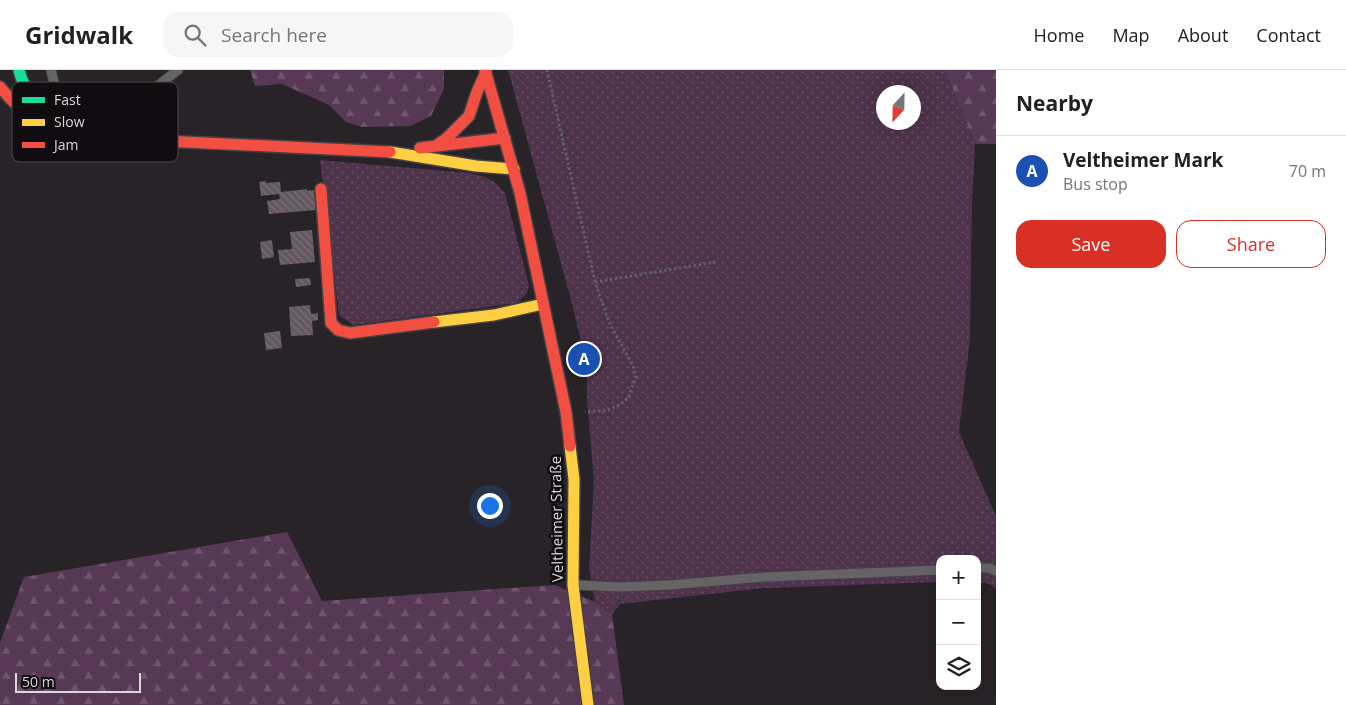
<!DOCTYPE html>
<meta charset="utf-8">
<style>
:root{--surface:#fff;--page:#f6f6f6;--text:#202124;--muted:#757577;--line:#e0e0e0;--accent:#d93025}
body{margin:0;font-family:"Open Sans",sans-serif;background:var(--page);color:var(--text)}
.controls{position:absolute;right:15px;bottom:15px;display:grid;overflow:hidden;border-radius:10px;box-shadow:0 5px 20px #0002}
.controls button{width:45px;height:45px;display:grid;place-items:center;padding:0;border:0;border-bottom:1px solid var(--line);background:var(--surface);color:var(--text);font:25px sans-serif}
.compass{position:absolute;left:876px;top:15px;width:45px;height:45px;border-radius:50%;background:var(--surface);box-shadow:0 5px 20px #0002;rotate:202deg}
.scale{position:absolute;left:15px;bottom:12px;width:126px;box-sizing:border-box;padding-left:5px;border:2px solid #dcd7db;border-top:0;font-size:14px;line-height:18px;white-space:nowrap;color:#dcd7db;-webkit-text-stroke:4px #100c0f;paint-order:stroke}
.you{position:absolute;left:489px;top:435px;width:18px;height:18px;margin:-12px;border:4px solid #fff;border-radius:50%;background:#1a73e8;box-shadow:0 0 0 8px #1a73e833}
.badge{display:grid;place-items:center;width:32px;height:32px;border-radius:50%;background:var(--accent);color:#fff;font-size:16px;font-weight:700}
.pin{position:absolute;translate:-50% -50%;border:2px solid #fff;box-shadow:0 1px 5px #0006}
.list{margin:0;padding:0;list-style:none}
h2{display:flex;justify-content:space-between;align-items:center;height:65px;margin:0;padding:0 20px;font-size:21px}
h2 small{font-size:16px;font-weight:400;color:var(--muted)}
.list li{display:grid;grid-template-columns:32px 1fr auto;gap:15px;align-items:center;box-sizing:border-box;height:70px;padding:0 20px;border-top:1px solid var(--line)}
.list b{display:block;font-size:19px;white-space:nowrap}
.list p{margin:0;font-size:16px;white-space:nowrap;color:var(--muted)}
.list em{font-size:16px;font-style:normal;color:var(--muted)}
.actions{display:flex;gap:10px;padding:15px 20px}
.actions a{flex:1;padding:11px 0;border:1px solid var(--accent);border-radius:15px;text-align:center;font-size:18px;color:var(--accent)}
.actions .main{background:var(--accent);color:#fff}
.icon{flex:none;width:28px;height:28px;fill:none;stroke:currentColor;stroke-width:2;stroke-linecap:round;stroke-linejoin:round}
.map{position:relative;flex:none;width:996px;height:635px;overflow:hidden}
header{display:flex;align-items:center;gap:30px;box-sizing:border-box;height:70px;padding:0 25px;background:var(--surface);border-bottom:1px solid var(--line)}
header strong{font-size:24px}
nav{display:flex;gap:28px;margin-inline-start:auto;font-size:18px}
.search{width:350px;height:45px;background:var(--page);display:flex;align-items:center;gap:12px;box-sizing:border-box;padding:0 18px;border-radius:15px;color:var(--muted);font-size:19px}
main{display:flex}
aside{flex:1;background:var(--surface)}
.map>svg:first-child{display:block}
.grass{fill:url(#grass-dots);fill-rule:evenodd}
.forest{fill:url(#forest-firs)}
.building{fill:url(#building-back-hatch)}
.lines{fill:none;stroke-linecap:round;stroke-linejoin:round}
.lane-casing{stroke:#454144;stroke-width:11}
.fast-casing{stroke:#454144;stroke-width:14}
.slow-casing{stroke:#454144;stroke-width:14}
.jam-casing{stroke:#454144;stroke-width:14}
.path{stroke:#635f62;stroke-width:3;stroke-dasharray:2.5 2.5;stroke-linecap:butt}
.lane{stroke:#656365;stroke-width:9}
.fast{stroke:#16e098;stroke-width:11}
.slow{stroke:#ffcf43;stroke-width:11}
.jam{stroke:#f24e42;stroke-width:11}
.labels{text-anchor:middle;stroke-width:5;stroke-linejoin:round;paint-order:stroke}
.street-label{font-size:15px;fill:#dcd7db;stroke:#100c0f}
.key{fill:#100c0f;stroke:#4d494c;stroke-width:1}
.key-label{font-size:14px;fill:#dcd7db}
</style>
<header>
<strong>Gridwalk</strong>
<div class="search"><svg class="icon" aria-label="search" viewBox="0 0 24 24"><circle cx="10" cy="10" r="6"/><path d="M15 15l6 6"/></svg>Search here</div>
<nav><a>Home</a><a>Map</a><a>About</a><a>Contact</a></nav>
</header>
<main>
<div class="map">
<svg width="996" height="635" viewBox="0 0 996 635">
<defs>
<pattern id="grass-dots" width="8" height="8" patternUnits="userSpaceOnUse" patternTransform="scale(1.25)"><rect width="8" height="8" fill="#4e334b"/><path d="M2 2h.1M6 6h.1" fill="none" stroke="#675064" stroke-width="1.8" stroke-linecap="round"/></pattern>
<pattern id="forest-firs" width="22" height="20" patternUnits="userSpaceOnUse" patternTransform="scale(1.25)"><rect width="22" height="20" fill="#583955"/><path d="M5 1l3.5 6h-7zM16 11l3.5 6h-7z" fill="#6f556d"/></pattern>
<pattern id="building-back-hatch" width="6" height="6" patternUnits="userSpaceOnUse" patternTransform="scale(1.25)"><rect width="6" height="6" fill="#635861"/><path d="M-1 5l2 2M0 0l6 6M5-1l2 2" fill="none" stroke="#796f77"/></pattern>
</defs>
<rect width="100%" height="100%" fill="#282327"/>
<path class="grass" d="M508 0H945L975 74 972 132 970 268 959 362 996 446V519L989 514 977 511V489H940V512L765 518 620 534 612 544 595 532 589 498 594 410 587 329V308L588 292 581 272 571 230ZM884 22H914V52H884Z
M320 90 470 103C488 107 493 109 505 123L529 215 527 223 517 233 353 255 339 245Z"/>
<path class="forest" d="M250 0H444V19L431 46 410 56 362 57 346 52 329 35 282 14 255 16Z
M945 0H996V74H975Z
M287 462 322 531 555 515 595 532 612 544 624 635H0V573L24 507Z"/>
<path class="building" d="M266 111V113L280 112 281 122 307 119V121L314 120 316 140 269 144 267 131 280 129 279 124 261 126 259 112Z
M312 160 315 192 280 195 278 180 292 179 290 162Z
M272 170 274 187 262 189 260 172Z
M310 208 311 215 296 217 295 209Z
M310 235 311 244 318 243V250L312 251 313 265 291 266 289 237Z
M280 261 282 278 266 280 264 263Z"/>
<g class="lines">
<defs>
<path id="lane" d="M51 0 55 17 68 27 87 34 138 31 178 0
M131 31 137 67
M977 498H989L996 501
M576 515 619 517 669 515 765 507 940 500"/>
<path id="fast" d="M19 0C23 18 34 30 47 42"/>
<path id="slow" d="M390 82 476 96 514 99
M434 252 494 245 543 234
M570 376 574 409 573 515 588 635"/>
<path id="jam" d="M485 0 520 123 566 342 570 376
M0 17C5 23 10 29 16 34 40 56 73 61 103 68L390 82
M437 75 447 68 469 46 477 22 486 2
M420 78 505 68
M321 119 331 253 338 260 350 263 434 252"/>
</defs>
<use href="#lane" class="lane-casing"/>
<use href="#fast" class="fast-casing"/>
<use href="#slow" class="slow-casing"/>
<use href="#jam" class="jam-casing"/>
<path class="path" d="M547 0 595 212 609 252 633 296 636 306 629 327 621 334 608 340 585 342
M595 212 716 192"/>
<use href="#lane" class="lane"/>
<use href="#fast" class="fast"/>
<use href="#slow" class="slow"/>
<use href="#jam" class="jam"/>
</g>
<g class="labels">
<g class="street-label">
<text transform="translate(557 449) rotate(-91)" y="5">Veltheimer Straße</text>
</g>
</g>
<rect x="12" y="12" width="166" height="80" rx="8" class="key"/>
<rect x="22" y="27" width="23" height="6" fill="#16e098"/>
<rect x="22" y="49" width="23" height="7" fill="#ffcf43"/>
<rect x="22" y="72" width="23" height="6" fill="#f24e42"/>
<g class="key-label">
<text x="54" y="35">Fast</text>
<text x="54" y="57">Slow</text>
<text x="54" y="80">Jam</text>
</g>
</svg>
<div class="controls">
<button>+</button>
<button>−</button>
<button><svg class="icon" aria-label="layers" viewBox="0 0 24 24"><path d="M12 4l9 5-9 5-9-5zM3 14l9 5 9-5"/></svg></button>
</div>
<svg class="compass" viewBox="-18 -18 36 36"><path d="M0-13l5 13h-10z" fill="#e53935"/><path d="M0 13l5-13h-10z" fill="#757577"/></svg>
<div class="scale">50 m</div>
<div class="you"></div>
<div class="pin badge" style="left:584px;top:289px;background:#1a4fb4">A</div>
</div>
<aside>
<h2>Nearby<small></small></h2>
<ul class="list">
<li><span class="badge" style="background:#1a4fb4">A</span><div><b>Veltheimer Mark</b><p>Bus stop</p></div><em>70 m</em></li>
</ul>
<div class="actions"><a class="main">Save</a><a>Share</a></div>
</aside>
</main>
